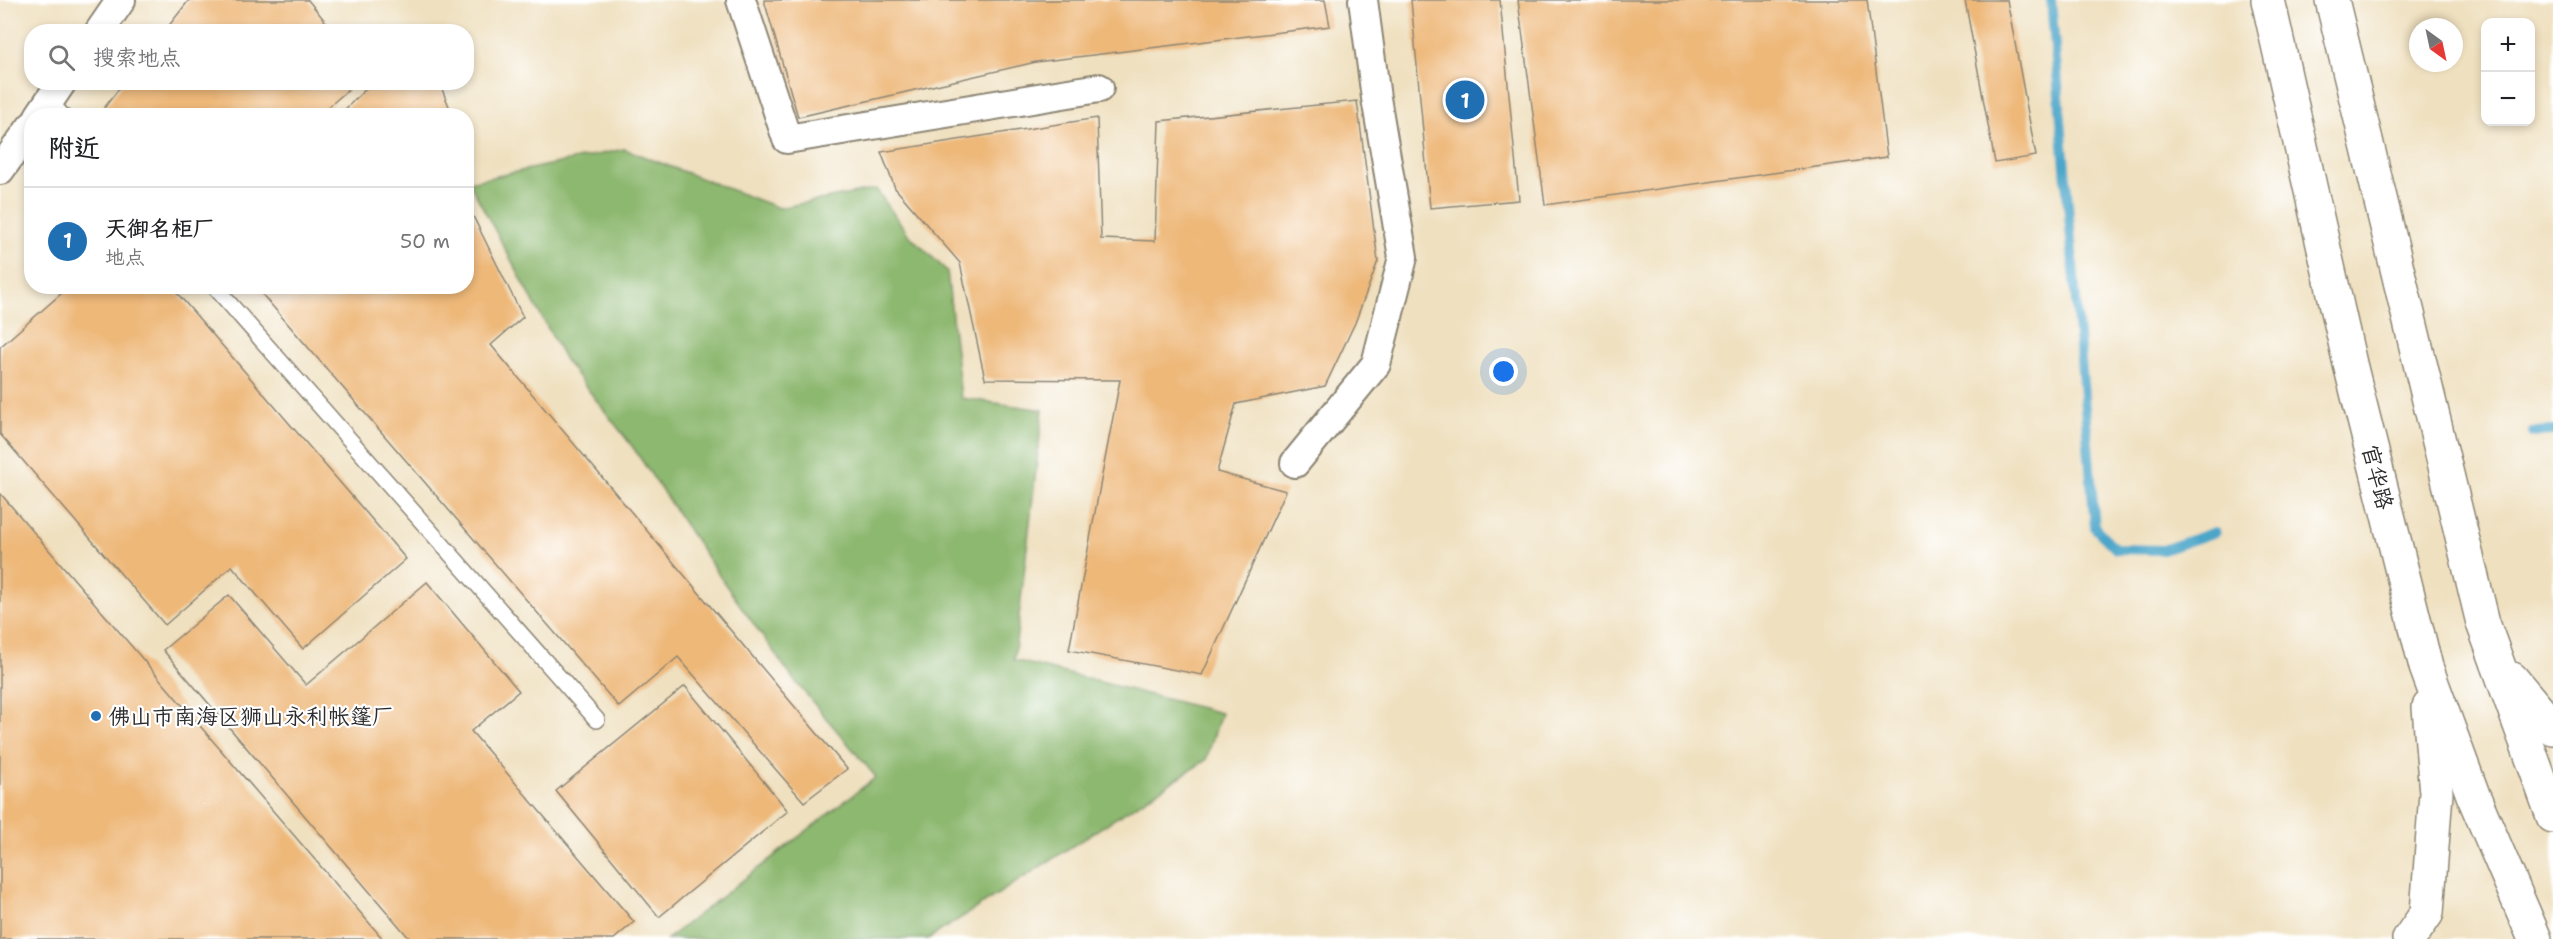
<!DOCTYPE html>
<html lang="zh">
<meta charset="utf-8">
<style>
:root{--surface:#fff;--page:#f2f2f2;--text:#202124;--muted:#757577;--line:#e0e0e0;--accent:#1f6fb2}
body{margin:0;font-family:"Shantell Sans","LXGW WenKai TC",sans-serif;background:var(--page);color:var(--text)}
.controls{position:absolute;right:18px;top:18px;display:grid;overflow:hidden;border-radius:12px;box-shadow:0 3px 9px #0003}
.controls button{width:54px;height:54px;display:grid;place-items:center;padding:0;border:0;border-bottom:2px solid var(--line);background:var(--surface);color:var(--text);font:30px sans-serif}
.compass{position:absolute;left:2409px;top:18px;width:54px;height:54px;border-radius:50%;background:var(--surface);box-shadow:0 3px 9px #0003;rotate:147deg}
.you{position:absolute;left:1504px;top:372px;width:21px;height:21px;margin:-15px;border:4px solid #fff;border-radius:50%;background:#1a73e8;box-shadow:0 0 0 9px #1a73e833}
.badge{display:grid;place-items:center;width:39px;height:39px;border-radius:50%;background:var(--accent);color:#fff;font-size:20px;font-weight:700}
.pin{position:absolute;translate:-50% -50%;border:3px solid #fff;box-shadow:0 2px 6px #0006}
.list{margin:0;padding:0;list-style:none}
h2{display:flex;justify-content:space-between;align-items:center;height:78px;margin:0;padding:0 24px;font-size:26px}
h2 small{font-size:20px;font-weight:400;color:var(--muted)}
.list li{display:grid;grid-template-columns:39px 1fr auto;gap:18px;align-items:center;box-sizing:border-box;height:108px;padding:0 24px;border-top:2px solid var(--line)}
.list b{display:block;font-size:22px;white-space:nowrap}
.list p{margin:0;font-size:20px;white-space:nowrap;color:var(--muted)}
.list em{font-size:20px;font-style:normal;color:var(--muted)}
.icon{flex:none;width:33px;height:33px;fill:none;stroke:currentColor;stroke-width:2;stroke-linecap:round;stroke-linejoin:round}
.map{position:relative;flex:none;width:2553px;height:939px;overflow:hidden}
.search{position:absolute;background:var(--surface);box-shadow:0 3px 9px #0003;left:24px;top:24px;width:450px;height:66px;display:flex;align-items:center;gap:15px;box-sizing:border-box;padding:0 21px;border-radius:24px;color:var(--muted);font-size:22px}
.panel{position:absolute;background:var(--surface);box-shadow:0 3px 9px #0003;left:24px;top:108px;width:450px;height:186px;border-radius:24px}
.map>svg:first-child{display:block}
.forest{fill:#8db86f;stroke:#5c724d;stroke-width:1.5}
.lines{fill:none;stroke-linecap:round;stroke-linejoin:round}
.stream{stroke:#4ba6c9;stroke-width:10}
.building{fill:#eeb879}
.lane-casing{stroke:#8d8675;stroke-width:18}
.street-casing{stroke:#8d8675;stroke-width:32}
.secondary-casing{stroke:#8d8675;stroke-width:36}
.lane{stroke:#fff;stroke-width:15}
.street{stroke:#fff;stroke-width:28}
.secondary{stroke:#fff;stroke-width:33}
.poi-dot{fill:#1f6fb2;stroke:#fff;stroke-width:2}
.labels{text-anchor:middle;stroke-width:4.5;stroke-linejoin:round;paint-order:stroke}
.street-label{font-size:22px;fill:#2b2b2b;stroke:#fff}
.poi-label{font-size:22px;fill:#2b2b2b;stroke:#fff;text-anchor:start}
</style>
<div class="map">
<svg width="2553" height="939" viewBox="0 0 2553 939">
<rect width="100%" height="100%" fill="#fff"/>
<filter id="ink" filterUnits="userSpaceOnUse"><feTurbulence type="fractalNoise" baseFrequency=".0167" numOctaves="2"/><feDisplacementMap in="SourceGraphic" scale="12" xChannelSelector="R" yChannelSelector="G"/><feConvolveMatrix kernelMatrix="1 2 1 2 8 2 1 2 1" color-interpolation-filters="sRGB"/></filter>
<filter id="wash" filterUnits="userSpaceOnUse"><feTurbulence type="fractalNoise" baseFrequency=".008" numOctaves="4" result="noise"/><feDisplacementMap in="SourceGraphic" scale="24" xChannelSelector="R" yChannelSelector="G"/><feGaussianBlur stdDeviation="1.35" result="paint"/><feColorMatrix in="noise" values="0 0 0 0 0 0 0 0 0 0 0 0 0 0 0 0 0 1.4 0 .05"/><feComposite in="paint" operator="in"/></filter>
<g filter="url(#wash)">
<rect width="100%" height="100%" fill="#efe0bf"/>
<path class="forest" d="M624 149 779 208 876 189 908 234 947 271 961 398 1043 410 1014 660 1221 713 1206 760 928 939H667L876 777 794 680 725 584 632 446 565 360 469 182Z"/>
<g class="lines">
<path class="stream" d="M2051 0 2095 528 2116 549 2163 550 2215 532
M2533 432 2553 431"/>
</g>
<g id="blocks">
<path class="building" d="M189 0H308L334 32H164Z
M764 0H1325L1330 26 1036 62 798 117Z
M1411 0H1500L1519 200 1430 208Z
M1518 0H1867L1887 157 1545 205Z
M1965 0H2007L2036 156 1995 163Z
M124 82H357L318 116H98Z
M373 82H439L453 116H338Z
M1357 101 1378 261 1355 323 1325 386 1236 404 1217 472 1286 491 1202 675 1069 650 1120 380 985 379 960 263 895 188 881 152 1097 118 1101 239 1155 241 1159 121Z
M466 202 523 317 491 345 847 769 804 802 678 657 619 707 255 286H466Z
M70 286H171L406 559 303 649 232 566 165 625 0 434V347Z
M0 493 383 939H0Z
M427 582 519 691 471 731 634 922 614 939H410L163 650 229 595 306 685Z
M685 686 788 811 659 917 556 791Z"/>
</g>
</g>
<g filter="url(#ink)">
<use href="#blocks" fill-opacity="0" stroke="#8d8675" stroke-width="1.5"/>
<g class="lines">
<defs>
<path id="lane" d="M49 101 63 116
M214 286 597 720"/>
<path id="street" d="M741 0 787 139 1099 88
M99 32 121 0
M39 116 62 82
M0 170 32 126
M1295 463 1376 364 1403 257 1376 98 1363 0"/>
<path id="secondary" d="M2268 0 2350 364 2426 667 2473 795 2535 939
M2332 0 2483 623 2553 816
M2512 679 2553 728
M2409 939 2427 913 2436 793 2429 707"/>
</defs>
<use href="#lane" class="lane-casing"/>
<use href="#street" class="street-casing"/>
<use href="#secondary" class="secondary-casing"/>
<use href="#lane" class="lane"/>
<use href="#street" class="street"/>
<use href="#secondary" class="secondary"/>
</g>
</g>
<circle class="poi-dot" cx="96" cy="716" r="6"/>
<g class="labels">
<g class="street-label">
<text transform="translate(2378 477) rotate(76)" y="8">官华路</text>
</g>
<g class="poi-label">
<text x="108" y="724">佛山市南海区狮山永利帐篷厂</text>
</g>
</g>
</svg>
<div class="controls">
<button>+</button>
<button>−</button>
</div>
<svg class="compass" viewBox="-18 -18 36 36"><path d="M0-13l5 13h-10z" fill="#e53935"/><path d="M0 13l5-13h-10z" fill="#757577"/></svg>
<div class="you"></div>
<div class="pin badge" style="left:1465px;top:100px">1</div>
<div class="search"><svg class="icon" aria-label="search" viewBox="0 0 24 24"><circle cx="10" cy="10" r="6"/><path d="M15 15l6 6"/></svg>搜索地点</div>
<section class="panel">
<h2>附近<small></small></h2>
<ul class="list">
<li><span class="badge">1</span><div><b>天御名柜厂</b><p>地点</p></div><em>50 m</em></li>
</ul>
</section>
</div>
